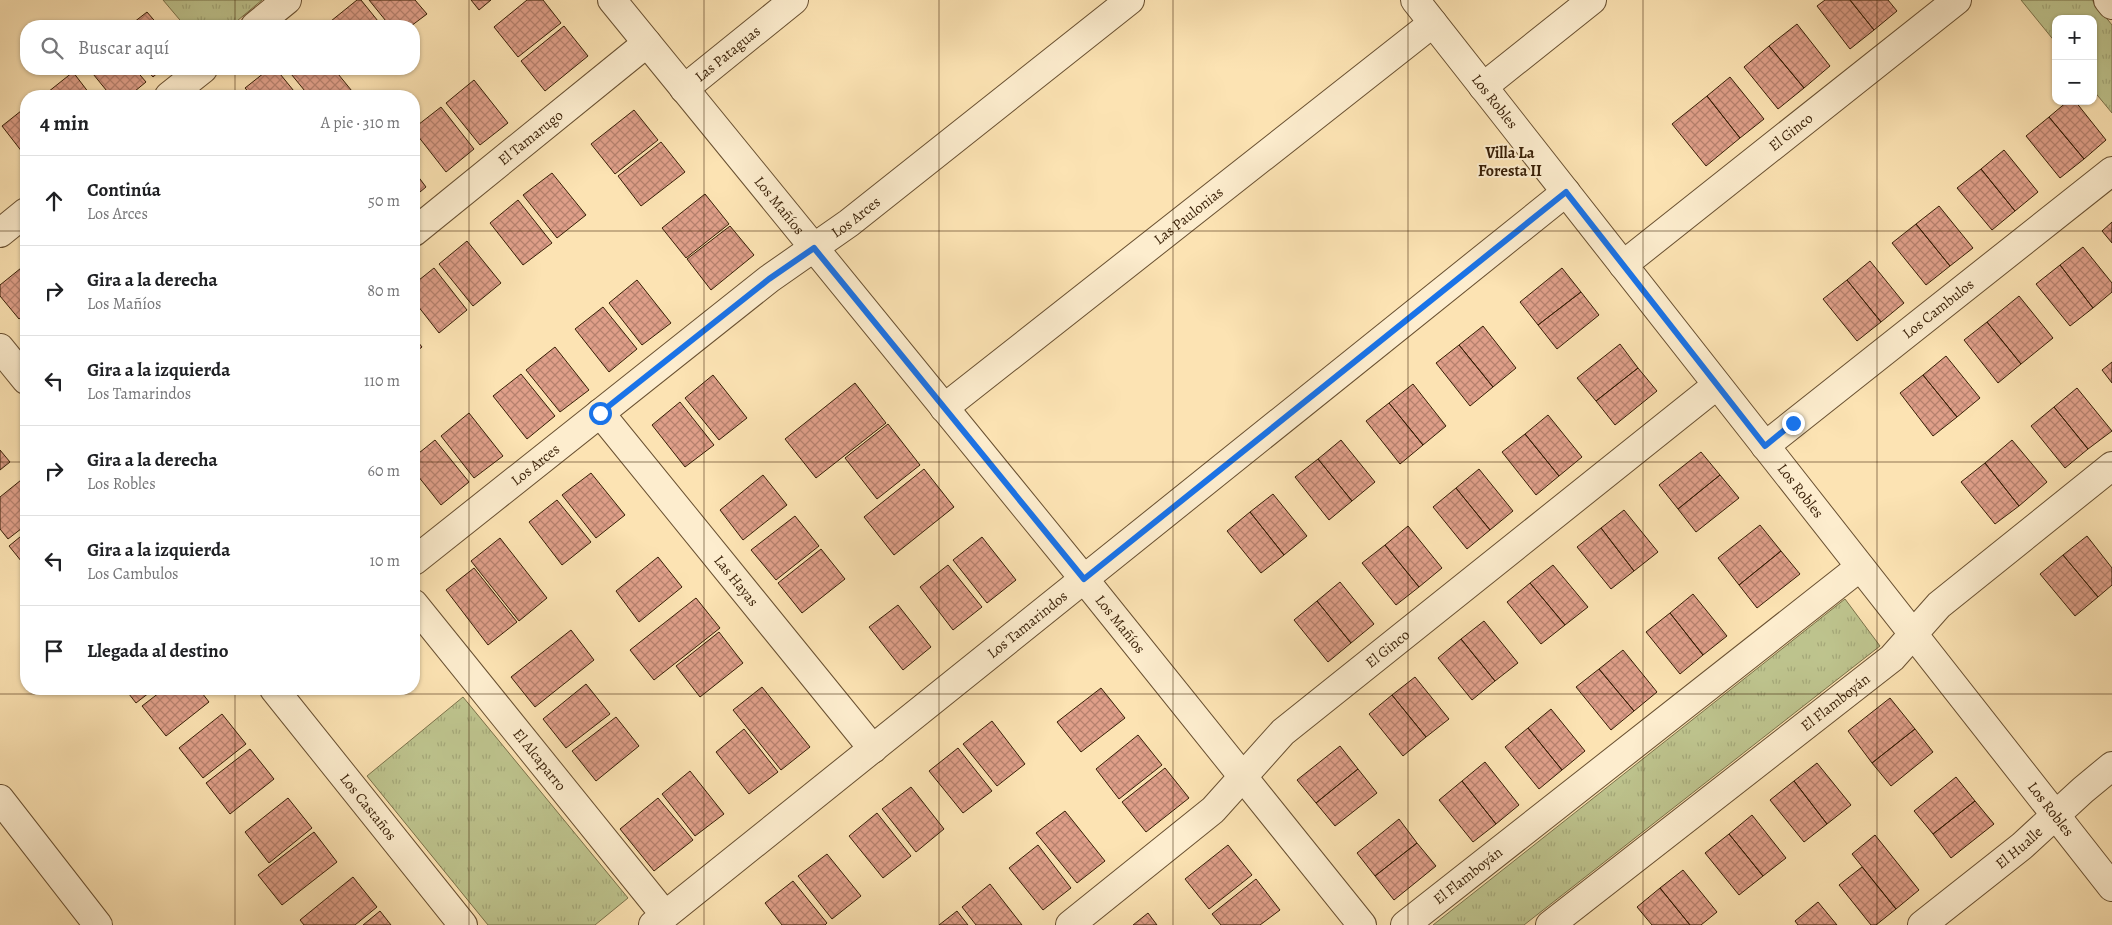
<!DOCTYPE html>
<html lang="es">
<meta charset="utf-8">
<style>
:root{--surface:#fff;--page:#f6f6f6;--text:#202124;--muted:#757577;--line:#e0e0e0}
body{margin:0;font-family:Alegreya,serif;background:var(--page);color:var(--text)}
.controls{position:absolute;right:15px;top:15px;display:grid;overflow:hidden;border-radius:10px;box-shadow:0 1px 4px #0004}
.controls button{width:45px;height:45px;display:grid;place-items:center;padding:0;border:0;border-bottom:1px solid var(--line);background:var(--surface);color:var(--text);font:25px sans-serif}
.stop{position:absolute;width:15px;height:15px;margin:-11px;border:4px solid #1a73e8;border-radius:50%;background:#fff}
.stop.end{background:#1a73e8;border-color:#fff;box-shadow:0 1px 5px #0008}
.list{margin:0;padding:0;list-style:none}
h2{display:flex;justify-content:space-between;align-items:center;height:65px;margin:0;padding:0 20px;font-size:21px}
h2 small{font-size:16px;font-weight:400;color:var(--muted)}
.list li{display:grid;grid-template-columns:32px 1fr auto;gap:15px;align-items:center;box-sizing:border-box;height:90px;padding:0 20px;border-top:1px solid var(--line)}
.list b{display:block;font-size:19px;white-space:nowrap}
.list p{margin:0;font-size:16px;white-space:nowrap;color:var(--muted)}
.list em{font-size:16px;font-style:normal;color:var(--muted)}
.icon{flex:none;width:28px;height:28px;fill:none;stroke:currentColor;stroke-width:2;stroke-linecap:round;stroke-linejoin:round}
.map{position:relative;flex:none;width:2112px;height:925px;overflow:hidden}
.search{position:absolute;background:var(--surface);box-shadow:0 1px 4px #0004;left:20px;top:20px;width:400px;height:55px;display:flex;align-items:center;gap:12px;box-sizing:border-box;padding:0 18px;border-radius:20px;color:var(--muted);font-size:19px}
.panel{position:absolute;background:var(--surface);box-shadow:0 1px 4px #0004;left:20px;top:90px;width:400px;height:605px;border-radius:20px}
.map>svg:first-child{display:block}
.grass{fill:url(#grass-tufts);stroke:#7b724a}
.building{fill:url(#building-cross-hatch);stroke:#381f06}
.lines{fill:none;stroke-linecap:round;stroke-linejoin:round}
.minor-casing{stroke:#695031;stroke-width:30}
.tertiary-casing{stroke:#695031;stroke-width:30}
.minor{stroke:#fdedce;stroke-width:28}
.tertiary{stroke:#fdedce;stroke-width:28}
.route{stroke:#1a73e8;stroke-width:6}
.grid{fill:none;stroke:#381f06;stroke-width:1;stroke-opacity:0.55}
.labels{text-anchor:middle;stroke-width:4;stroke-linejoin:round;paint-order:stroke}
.street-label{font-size:15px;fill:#381f06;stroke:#fdedce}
.neighbourhood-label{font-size:16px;font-weight:bold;fill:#381f06;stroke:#fdedce}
</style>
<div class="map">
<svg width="2112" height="925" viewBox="0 0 2112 925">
<defs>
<pattern id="grass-tufts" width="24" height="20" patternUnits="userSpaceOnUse" patternTransform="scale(1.25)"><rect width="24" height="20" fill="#bec48e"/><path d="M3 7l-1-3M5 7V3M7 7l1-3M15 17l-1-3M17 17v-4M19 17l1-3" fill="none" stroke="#a4a879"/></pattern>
<pattern id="building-cross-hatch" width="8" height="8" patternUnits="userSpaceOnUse" patternTransform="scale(1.25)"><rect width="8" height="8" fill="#df9f89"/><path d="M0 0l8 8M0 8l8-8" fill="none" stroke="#b6816e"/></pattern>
</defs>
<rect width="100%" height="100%" fill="#fce3b3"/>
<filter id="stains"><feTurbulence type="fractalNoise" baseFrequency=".004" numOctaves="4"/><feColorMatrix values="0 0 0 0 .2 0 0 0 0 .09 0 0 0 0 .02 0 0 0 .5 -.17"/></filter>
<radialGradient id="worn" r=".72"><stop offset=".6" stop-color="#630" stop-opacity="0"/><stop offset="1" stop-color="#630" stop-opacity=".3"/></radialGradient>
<path class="grass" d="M163 0H262L231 26H185Z
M2021 0H2092L2112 25V113L2093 90V19H2056V43Z
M1845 599 1880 646 1524 925H1433Z
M463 697 628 898 595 925H488L367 776Z"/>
<path class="building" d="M357 0H361L382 26H336L331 21Z
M369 0H415L427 14 411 26H390Z
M471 0H491L479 10Z
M527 0H543L561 23 518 57 494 27Z
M1825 0H1850L1874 30 1850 49 1817 6Z
M1850 0H1888L1897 11 1874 30Z
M147 12 159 26H129Z
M1797 24 1830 66 1804 88 1769 46Z
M564 26 588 56 545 91 521 61Z
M1769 46 1804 88 1778 109 1744 67Z
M89 69H135L146 82 129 96H111Z
M146 69H162L153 77Z
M269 69H276L298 96H252L245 88Z
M287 69H334L356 96H309Z
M73 72 89 93 85 96H43Z
M1730 77 1764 119 1740 138 1707 96Z
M474 80 508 123 480 145 446 103Z
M1707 96 1740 138 1706 166 1672 124Z
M2068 101H2075L2106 140 2084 159 2049 117Z
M26 107V157L2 126Z
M441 107 474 149 446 172 414 131V128Z
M634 110 658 140 615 174 591 144Z
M2049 117 2084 159 2060 178 2026 136Z
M661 142 685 172 641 206 618 176Z
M2004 150 2038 192 2015 211 1981 169Z
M1981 169 2015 211 1992 230 1957 188Z
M414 171 426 187 414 197Z
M552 173 586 215 557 238 523 195Z
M705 194 729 224 686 258 662 228Z
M518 200 552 243 523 265 490 223Z
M1939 206 1973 248 1950 266 1916 224Z
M2112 222V243L2102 231Z
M1916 224 1950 266 1926 285 1892 243Z
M730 226 754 255 711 290 687 259Z
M467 241 501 283 473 306 439 264Z
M2083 247 2112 283V292L2093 308 2060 265Z
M1870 261 1904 303 1881 322 1847 280Z
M26 264V313L19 319 0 296V285Z
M2060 265 2093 308 2070 326 2036 284Z
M434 268 467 310 439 333 414 301V284Z
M1562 268 1581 292 1538 325 1520 302Z
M637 280 671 323 642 345 609 303Z
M1847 280 1881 322 1857 341 1823 299Z
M1581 292 1599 315 1557 349 1538 325Z
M2019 296 2053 338 2021 364 1987 322Z
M603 307 637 349 609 372 575 329Z
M1987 322 2021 364 1998 383 1964 340Z
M1483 326 1516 368 1493 387 1459 345Z
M414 337 422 347 414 353Z
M1620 344 1638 368 1596 401 1577 378Z
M1459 345 1493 387 1470 406 1436 363Z
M555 347 589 390 560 412 526 370Z
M1946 356 1980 398 1957 417 1923 375Z
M2112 362V383L2102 370Z
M1638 368 1657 391 1615 425 1596 401Z
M521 374 555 416 527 439 493 396Z
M713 375 747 418 719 440 685 398Z
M1923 375 1957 417 1933 436 1900 393Z
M855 383 886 423 816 478 785 439Z
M1413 384 1446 426 1423 445 1389 403Z
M2077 388 2112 431 2088 449 2054 407Z
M680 402 714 445 685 467 652 425Z
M1389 403 1423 445 1400 464 1366 421Z
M2054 407 2088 449 2065 468 2031 426Z
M469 413 503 456 474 478 441 436Z
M1548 415 1582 457 1559 476 1525 434Z
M888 424 920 465 877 499 845 458Z
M1525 434 1559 476 1536 495 1502 452Z
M435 440 469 482 441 505 414 471V457Z
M1341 440 1375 482 1352 501 1318 459Z
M2012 440 2047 482 2019 506 1985 463Z
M0 450 10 462 0 470Z
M1701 452 1720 475 1678 509 1659 485Z
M1318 459 1352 501 1329 520 1295 477Z
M1985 463 2019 506 1995 524 1961 482Z
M924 469 954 507 894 555 864 517Z
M1479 469 1513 511 1490 530 1456 488Z
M591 473 625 515 596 538 562 495Z
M763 475 787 505 743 540 720 510Z
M1720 475 1739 498 1696 532 1678 509Z
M26 476V525L8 539 0 529V497Z
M1456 488 1490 530 1467 549 1433 507Z
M1273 494 1307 536 1284 555 1250 512Z
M557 500 591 542 562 565 529 522Z
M1624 510 1658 552 1634 571 1601 528Z
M1250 512 1284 555 1261 573 1227 531Z
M795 516 819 546 776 580 751 550Z
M1760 525 1781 551 1739 585 1718 558Z
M1408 526 1442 568 1419 587 1385 545Z
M1601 528 1634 571 1611 589 1577 547Z
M26 532V567L9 546Z
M2087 536 2112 568V585L2098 597 2063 555Z
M982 537 1016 580 987 603 953 560Z
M500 538 547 598 519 621 471 561Z
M1385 545 1419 587 1396 605 1362 563Z
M821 549 845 579 802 613 778 583Z
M1781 551 1800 574 1757 608 1739 585Z
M2063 555 2098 597 2075 616 2040 574Z
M658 557 682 587 639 622 616 591Z
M948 565 982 607 953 630 920 587Z
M1553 565 1588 607 1565 625 1530 583Z
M474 568 517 622 488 645 446 590Z
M1340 582 1374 624 1351 643 1317 601Z
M1530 583 1565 625 1541 644 1507 602Z
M1693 594 1727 636 1703 655 1670 613Z
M696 598 720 628 654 680 630 650Z
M1317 601 1351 643 1328 662 1294 620Z
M898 605 931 647 903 670 869 627Z
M1670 613 1703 655 1680 674 1646 632Z
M1484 621 1518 663 1495 681 1461 639Z
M571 630 594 660 535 707 511 677Z
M719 632 743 663 700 697 676 666Z
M1461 639 1495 681 1472 700 1438 658Z
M1623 650 1657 692 1634 711 1599 669Z
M1599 669 1634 711 1611 730 1576 687Z
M1415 677 1449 719 1426 737 1392 695Z
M586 684 610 714 566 748 543 719Z
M762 687 810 747 781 770 733 710Z
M1101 688 1125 718 1081 752 1057 722Z
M125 689H154L136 703Z
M164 689H199L209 702 166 736 142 706Z
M1392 695 1426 737 1403 756 1369 714Z
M1890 698 1915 729 1872 763 1848 731Z
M1551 709 1585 751 1562 770 1528 728Z
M222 714 246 744 203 778 179 748Z
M616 717 639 746 596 781 572 751Z
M992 721 1025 764 997 786 963 744Z
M1528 728 1562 770 1539 789 1505 747Z
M744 729 778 772 749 794 716 752Z
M1915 729 1933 752 1891 786 1872 763Z
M1138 735 1162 765 1119 799 1096 769Z
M1340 746 1358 769 1316 803 1297 780Z
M958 748 992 791 963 813 929 771Z
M250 749 274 779 230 814 206 783Z
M1485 762 1519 805 1496 824 1462 781Z
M1817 763 1851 805 1827 824 1794 781Z
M1165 768 1189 798 1146 832 1122 802Z
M1358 769 1377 793 1335 826 1316 803Z
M690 771 724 814 695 836 662 794Z
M1956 777 1975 801 1933 834 1914 811Z
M1462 781 1496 824 1473 842 1439 800Z
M1794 781 1827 824 1804 842 1770 800Z
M911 787 944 829 916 852 882 809Z
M288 798 312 828 269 863 245 832Z
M658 798 693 840 654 871 620 829Z
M1975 801 1994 824 1951 858 1933 834Z
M1065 811 1105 861 1077 883 1036 833Z
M877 813 911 856 883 878 849 836Z
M1752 815 1786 858 1763 876 1729 834Z
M1399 819 1417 843 1375 876 1357 853Z
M314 832 337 862 282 905 258 875Z
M1729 834 1763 876 1739 895 1705 853Z
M1875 835 1919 890 1896 909 1852 854Z
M1417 843 1436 866 1394 900 1375 876Z
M1038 845 1071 888 1043 910 1009 868Z
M1228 845 1252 875 1209 909 1185 879Z
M827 854 861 896 832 919 798 876Z
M1862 867 1896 909 1876 925H1871L1839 885Z
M1683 870 1717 912 1701 925H1690L1660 888Z
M353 877 377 907 355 925H304L300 920Z
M1256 879 1280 910 1260 925H1221L1212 914Z
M793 881 827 923 825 925H782L765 903Z
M990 884 1022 925H976L962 907Z
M1660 888 1690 925H1652L1637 907Z
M1818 902 1837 925H1798L1795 921Z
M380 911 391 925H363Z
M957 911 968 925H939Z
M1148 913 1157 925H1133Z"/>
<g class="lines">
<defs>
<g id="minor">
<path id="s1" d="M1415 0 2112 887"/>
<path d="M2108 0 2112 5"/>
<path d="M255 26 287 0"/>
<path d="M1483 87 1592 0"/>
<path id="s2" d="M684 89 794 0"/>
<path d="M169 96 203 69"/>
<path id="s3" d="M414 232 647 43"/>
<path d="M0 233 26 212"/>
<path id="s4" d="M1623 265 1957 0"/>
<path id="s5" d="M944 408 1433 23"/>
<path id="s6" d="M600 413 873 749"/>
<path id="s7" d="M1765 446 2112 171"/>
<path id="s8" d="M414 561 769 279 849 223 1130 0"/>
<path id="s9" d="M414 604 665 915"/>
<path d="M0 799 98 925"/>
<path id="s10" d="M653 925 1566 192"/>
<path id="s11" d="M1070 925 1213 810 1283 732 1717 385"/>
<path id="s12" d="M1405 925 1860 567"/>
<path id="s13" d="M1550 925 1892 658 1939 605 2112 466"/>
<path id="s14" d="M1922 925 2022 846 2083 790 2112 766"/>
</g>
<g id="tertiary">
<path id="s15" d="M612 0 1084 579 1362 925"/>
<path d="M0 348 26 380"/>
<path id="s16" d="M274 689 463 925"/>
</g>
</defs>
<use href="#minor" class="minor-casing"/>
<use href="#tertiary" class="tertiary-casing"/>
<use href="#minor" class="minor"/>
<use href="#tertiary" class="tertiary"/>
</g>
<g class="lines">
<path class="route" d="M600 413 769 279 814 248 1084 579 1566 192 1765 446 1793 423"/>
</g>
<path class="grid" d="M235 0V26M469 0V925M704 0V925M939 0V925M1173 0V925M1408 0V925M1643 0V925M1877 0V925M235 69V96M0 231H26M414 231H2112M0 462H26M414 462H2112M235 689V925M0 694H2112"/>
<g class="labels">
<g class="street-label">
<text dy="5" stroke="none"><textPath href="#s2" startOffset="56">Las Pataguas</textPath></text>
<text dy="5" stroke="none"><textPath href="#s1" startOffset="129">Los Robles</textPath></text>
<text dy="5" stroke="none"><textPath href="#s4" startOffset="214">El Ginco</textPath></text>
<text dy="5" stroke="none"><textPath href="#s3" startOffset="150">El Tamarugo</textPath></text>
<text dy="5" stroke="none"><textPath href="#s15" startOffset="265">Los Mañíos</textPath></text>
<text dy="5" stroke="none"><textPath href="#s5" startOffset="311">Las Paulonias</textPath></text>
<text dy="5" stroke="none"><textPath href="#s8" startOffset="560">Los Arces</textPath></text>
<text dy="5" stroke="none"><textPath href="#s7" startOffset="221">Los Cambulos</textPath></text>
<text dy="5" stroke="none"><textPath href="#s8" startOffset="155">Los Arces</textPath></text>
<text dy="5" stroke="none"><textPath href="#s1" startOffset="624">Los Robles</textPath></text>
<text dy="5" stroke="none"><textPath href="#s6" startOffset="216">Las Hayas</textPath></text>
<text dy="5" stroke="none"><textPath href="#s10" startOffset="480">Los Tamarindos</textPath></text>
<text dy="5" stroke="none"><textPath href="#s15" startOffset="805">Los Mañíos</textPath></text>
<text dy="5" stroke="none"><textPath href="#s11" startOffset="422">El Ginco</textPath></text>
<text dy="5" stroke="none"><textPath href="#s13" startOffset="362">El Flamboyán</textPath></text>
<text dy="5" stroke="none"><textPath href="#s9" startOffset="200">El Alcaparro</textPath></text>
<text dy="5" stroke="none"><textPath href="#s16" startOffset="151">Los Castaños</textPath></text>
<text dy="5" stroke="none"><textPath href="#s1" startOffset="1029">Los Robles</textPath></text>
<text dy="5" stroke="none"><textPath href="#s14" startOffset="124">El Hualle</textPath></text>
<text dy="5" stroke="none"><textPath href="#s12" startOffset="80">El Flamboyán</textPath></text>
</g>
<g class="neighbourhood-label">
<text x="1510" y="158">Villa La<tspan x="1510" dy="18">Foresta II</tspan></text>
</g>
</g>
<rect width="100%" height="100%" filter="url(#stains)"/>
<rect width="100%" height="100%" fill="url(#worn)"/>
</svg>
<div class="controls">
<button>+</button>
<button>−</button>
</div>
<div class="stop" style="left:600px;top:413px"></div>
<div class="stop end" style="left:1793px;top:423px"></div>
<div class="search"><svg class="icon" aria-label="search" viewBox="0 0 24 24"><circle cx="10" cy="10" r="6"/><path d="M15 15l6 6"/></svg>Buscar aquí</div>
<section class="panel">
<h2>4 min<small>A pie · 310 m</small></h2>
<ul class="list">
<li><svg class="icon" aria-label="ahead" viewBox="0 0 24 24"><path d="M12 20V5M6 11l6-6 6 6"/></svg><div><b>Continúa</b><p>Los Arces</p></div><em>50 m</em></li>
<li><svg class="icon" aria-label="right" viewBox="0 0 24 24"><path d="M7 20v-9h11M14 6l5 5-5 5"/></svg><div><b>Gira a la derecha</b><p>Los Mañíos</p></div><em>80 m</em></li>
<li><svg class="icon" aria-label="left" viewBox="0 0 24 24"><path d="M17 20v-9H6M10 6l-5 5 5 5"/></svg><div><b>Gira a la izquierda</b><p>Los Tamarindos</p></div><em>110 m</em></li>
<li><svg class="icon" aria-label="right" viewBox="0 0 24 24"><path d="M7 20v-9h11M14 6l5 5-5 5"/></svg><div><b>Gira a la derecha</b><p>Los Robles</p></div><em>60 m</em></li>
<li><svg class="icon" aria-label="left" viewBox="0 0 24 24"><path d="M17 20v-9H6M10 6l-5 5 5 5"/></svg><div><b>Gira a la izquierda</b><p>Los Cambulos</p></div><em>10 m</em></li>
<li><svg class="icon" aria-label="arrive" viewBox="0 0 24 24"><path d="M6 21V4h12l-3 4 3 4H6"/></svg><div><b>Llegada al destino</b></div></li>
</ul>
</section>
</div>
